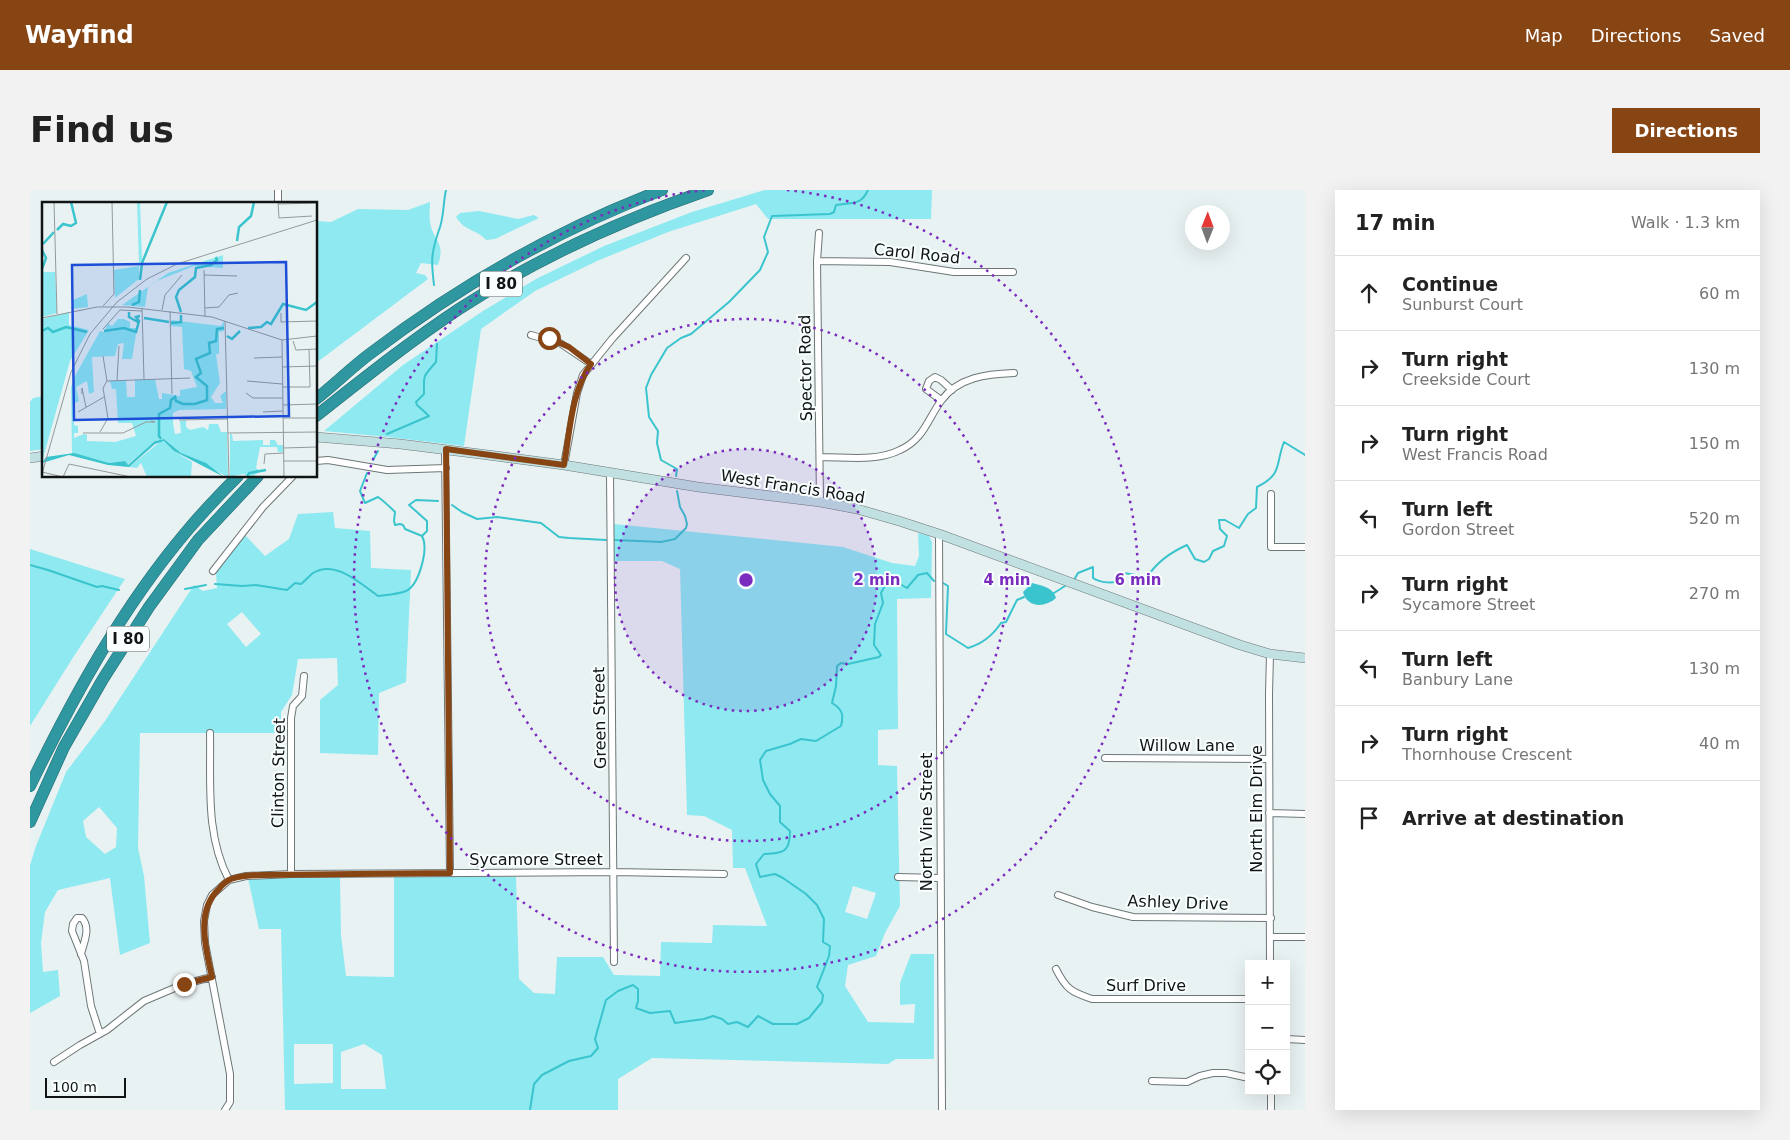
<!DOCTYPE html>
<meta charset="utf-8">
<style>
:root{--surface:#fff;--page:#f2f2f2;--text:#222;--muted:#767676;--line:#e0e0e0;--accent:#884514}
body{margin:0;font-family:"DejaVu Sans",sans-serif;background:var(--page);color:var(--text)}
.controls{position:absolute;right:15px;bottom:15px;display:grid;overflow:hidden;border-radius:0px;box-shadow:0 5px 20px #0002}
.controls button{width:45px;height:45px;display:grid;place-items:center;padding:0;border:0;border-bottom:1px solid var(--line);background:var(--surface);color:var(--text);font:25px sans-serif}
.compass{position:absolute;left:1155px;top:15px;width:45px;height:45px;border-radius:50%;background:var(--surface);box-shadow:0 5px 20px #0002;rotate:1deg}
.scale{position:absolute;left:15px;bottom:12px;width:81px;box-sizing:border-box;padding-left:5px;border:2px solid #111415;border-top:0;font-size:14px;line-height:18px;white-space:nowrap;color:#111415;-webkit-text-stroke:4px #f9ffff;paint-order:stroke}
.stop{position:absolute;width:15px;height:15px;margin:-11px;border:4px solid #884514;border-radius:50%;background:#fff}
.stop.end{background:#884514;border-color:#fff;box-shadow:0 1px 5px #0008}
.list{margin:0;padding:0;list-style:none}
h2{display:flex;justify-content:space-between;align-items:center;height:65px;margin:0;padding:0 20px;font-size:21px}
h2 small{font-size:16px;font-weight:400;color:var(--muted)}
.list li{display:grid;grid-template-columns:32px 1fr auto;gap:15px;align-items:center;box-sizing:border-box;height:75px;padding:0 20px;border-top:1px solid var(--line)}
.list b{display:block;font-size:19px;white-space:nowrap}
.list p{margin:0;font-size:16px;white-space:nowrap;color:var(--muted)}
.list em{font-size:16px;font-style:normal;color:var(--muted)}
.icon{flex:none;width:28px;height:28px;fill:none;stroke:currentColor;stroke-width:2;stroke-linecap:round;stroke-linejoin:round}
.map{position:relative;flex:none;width:1275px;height:920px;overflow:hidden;border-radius:0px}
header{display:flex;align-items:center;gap:30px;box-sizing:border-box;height:70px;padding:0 25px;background:var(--accent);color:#fff}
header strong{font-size:24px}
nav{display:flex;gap:28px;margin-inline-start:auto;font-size:18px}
.intro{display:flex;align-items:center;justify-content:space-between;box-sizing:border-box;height:120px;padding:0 30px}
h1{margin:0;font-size:35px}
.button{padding:12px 22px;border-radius:0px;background:var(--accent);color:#fff;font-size:18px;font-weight:700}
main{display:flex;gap:30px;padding:0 30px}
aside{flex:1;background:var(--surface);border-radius:0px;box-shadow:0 5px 20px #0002}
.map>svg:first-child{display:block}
.green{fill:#8ee9f0;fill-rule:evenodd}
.water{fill:#3ac4cd}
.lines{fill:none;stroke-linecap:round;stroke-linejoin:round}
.stream{stroke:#3ac4cd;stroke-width:2}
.street-casing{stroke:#6e7677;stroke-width:8}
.secondary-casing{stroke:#6e7677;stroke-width:10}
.highway-casing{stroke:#24696f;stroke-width:12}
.street{stroke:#fff;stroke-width:6}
.secondary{stroke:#c0e0e2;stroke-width:9}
.highway{stroke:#2e979f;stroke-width:11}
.route{stroke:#884514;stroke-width:6}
.ring{fill:none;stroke:#7b2cbf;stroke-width:2.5;stroke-dasharray:2.5 5}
.labels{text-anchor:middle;stroke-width:4;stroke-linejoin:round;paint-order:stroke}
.shield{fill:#f9ffff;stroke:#575a5b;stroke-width:1}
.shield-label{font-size:15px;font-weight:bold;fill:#111415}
.street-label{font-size:16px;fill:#111415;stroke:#f9ffff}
.inset-river{fill:none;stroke:#3ac4cd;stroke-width:2.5}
.inset-road{fill:none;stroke:#93999a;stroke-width:1}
.view{fill:#1d4ed8;fill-opacity:0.15;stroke:#1d4ed8;stroke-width:2.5}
.inset-edge{fill:none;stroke:#111415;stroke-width:2.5}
.centre{fill:#7b2cbf;stroke:#f9ffff;stroke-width:2.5}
.ring-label{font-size:15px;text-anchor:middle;font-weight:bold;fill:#7b2cbf;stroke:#f9ffff;stroke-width:4;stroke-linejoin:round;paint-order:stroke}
</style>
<header>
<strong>Wayfind</strong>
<nav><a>Map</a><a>Directions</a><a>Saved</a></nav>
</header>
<div class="intro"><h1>Find us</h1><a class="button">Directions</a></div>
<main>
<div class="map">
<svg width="1275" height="920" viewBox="0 0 1275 920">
<rect width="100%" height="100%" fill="#e9f2f3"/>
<path class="green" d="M735 0H902L901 29H738L726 14 638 42 567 71 505 101 451 139 434 256 357 247 294 241 373 175 453 121 506 89 574 56 662 22Z
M400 12C400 18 399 26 400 32 403 51 416 52 408 75L391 73 386 83 395 85 398 89 286 173V31L301 32 328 19 378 20Z
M449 21 488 29 504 25 509 28 465 49 456 50C447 39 435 42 426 27L430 23Z
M14 206V259L0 261V212L3 208Z
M303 322 305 338 340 341 341 378 381 380 376 492 349 503 348 565 290 563V510L308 495 307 468 268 469 262 505 251 522V543H110L108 658 114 686 120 753 90 765 80 688 28 700 15 722 11 753 13 782 28 780 30 806 0 823V675L6 656 36 582 75 531 164 395 173 401 187 398 186 383 214 344 235 366 259 349 268 324ZM212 422 231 444 216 457 197 434ZM69 617 87 638 86 657 75 664 56 647 53 631Z
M584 334 813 357 862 373 885 376 889 366 888 343 899 346 902 352 901 408 867 409 868 539 848 540V575L867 576 870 716 855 743 846 766 818 775 815 796 838 832 884 833 885 814 870 815V793L881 764H904V869H866L858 874 622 868 588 889V920H255L251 739H229L218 688H310L311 745 316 786 364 787V687H486L489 789 504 803 525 804 527 767H573L584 785 630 786 631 752 682 753 683 735 737 736 715 678H703L702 640 674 626 657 625 650 379 632 371H584ZM823 696 846 703 837 729 815 722ZM264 854H303V893L264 894ZM334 854 352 865 356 899H311V862Z
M0 359 95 389 44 466 0 536Z"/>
<path class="water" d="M1002 393C1012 396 1023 397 1026 408 1015 418 997 418 993 402Z"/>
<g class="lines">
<path class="stream" d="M404 95C401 71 401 63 409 40 414 28 413 13 416 0
M357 244 399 226 387 215 386 212 394 204C394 184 392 188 406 172L407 154
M343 270 348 261
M337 283 330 301 335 313 348 307C355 312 360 317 365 322L364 331 365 335 370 334 373 335 375 339 392 346
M646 286 647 279 631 270 627 253 628 241 619 227 616 198 621 185 637 158 651 148 661 144 699 112 730 80 738 62 734 47 742 26 800 24 804 22 806 15C821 12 831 16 838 0
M422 315 432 322 447 329 467 327 511 333 529 347 539 348 576 350
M392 346 397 341V331L379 315 386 310 408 311
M585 350 631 352 645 349 656 338 657 334 655 326 650 317 647 301
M0 375 18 380 67 397 72 396 89 400
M1044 390 1048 383 1063 377V388C1070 393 1084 394 1091 390L1094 383 1117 387C1127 372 1141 362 1157 355L1165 369 1174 372 1179 369 1183 361 1194 356 1197 346 1190 339 1189 330H1195L1209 338 1218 324 1226 318 1227 297C1253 284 1245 275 1254 252L1275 265
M913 393 918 396 916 444 938 458C952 454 963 445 971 433L976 432 987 410 994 407
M185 394 212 396 226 395 257 400 265 393 271 394C275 391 279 386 283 383 305 369 331 394 348 406 356 405 369 404 376 401 389 395 399 359 392 346
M155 399 176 395
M1024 403 1035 396
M500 920 504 894 512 885 539 871 561 866 568 858 565 849 576 810 588 801 603 795 608 799V811L606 818 620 823 640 821 645 833 674 829 683 826 692 829 698 834 707 832 718 837 728 826 743 834H767L779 828 792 812 793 805 787 797 799 766 800 756 793 752 794 729 787 715 776 704 753 688 745 684 730 687 726 674 734 664C753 663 760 663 760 641L750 632V616L740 604 733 590 730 570 736 561 760 554 771 549 786 551 811 536C814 524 812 519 802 513L806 496 807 476 811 473 818 474 849 467 851 465 844 455 845 434 853 413 851 403 857 392 868 393 877 398 888 385 897 383 904 391"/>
<defs>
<path id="street" d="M248 0V14
M789 43 787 71 790 312
M787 71 860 72 924 82H983
M501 145 530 153 561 174
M911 210 896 199 899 191 905 187 911 190 922 200
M415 259 420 683
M790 267C816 267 846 272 870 260 894 249 897 230 911 211 928 187 957 184 984 183
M286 271 298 270 357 280 416 278
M534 275 547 203 553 185 582 149 656 68
M580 283 584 772
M1241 304V357H1275
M909 344 912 920
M183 381 233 317 263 286
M1240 464 1239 504 1240 774
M180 543C181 592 175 645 199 690
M1075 568 1239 569
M1239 623 1275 624
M261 684V528L263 516 272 506 274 486
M868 687 910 688
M1028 705 1062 717 1103 727 1241 728
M1241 747H1275
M51 764C54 752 61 738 52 728H47L43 734 42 741 54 771 61 816 70 844
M1026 779C1036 799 1041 802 1062 809H1219
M1256 849 1275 850
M24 872 50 855 77 840 114 811 154 794 182 787
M1122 891 1157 892 1170 886 1183 883H1196L1219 888
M1241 901V920
M195 920 200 912V884L175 753 174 731 177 715 182 705 199 690 216 686 261 684 584 682 694 684"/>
<path id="secondary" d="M286 247 370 254 458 265 534 275 668 297 790 312 827 319 869 331 909 344 1210 455 1240 464 1275 468
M0 268 14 266"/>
<path id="highway" d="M286 209C305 194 322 177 341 163 430 95 527 40 632 0
M286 226C333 189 379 152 429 119 506 69 591 30 678 0
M0 596C43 507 92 418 156 342 172 323 190 304 208 286
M0 632 34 557 73 489 119 417 168 350 228 286"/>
</defs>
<use href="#street" class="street-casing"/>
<use href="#secondary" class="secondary-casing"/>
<use href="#highway" class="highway-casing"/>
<use href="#street" class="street"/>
<use href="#secondary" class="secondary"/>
<use href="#highway" class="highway"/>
</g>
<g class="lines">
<path class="route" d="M154 794 182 787C176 759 165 721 189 699 192 695 196 691 201 689 211 686 221 685 232 685L420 683 416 259 534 275C540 241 541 202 561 174L539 157 519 148"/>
</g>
<circle cx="716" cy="390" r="131" fill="#7b2cbf" fill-opacity=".12"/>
<g class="ring">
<circle cx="716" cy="390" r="131"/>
<circle cx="716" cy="390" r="261"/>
<path d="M757 0A392 392 0 1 1 675 0"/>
</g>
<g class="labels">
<g class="shield">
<rect x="450" y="81.5" width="42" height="25" rx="4"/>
<rect x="77" y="436.5" width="42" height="25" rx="4"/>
</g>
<g class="shield-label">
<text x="471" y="99">I 80</text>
<text x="98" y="454">I 80</text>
</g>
<g class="street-label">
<text transform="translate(887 63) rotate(6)" y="6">Carol Road</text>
<text transform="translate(775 178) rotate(-91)" y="6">Spector Road</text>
<text transform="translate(763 296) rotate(9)" y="6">West Francis Road</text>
<text transform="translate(569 528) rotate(-91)" y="6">Green Street</text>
<text x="1157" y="561">Willow Lane</text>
<text transform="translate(248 583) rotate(-89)" y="6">Clinton Street</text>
<text transform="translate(1226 619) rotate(-90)" y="6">North Elm Drive</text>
<text transform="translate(896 632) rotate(-90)" y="6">North Vine Street</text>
<text x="506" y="675">Sycamore Street</text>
<text transform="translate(1148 712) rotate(2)" y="6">Ashley Drive</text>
<text x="1116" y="801">Surf Drive</text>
</g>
</g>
<g transform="translate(12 12)">
<rect width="275" height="275" fill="#e9f2f3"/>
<path d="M95 0H98L100 58 97 62ZM181 53V66L152 64 115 79 106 85 103 105 80 103 126 71ZM97 64V77L73 96 72 68ZM0 66 2 70H13L15 111 0 115ZM45 92 46 105 29 107 31 98ZM27 110V123L47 128 28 159 0 260V117ZM76 117H82L88 120V126H95L90 157H80L82 141 76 142 73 154 50 155 52 190 47 192 45 179 34 185 37 199 32 202V223L36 224V231H32V236L42 232 45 233V239L73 240 94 234 90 221H76L74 187H70L68 179 84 178 85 195H93V178L113 177 117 197H120V191L138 194V188L155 185 149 169 142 167 140 125 129 124V118L179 124 182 119V129L177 130V152H174L178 181 169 195 173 201H181L178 194 184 189V207L137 208 131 211V221L133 232 139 231 138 219 144 218V225L148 228 161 225 166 228 167 222H176L179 230H185L186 275 139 251 122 237 115 238 85 263 83 259 67 261 30 251 29 185 33 174 58 129 62 130 66 121 70 124ZM188 232H190L191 239 221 238V243H228V238H233L236 243H241V250H236L235 245H218L214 266 218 269 210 275 201 272 188 275ZM119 239 125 240 132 249 150 260 149 275H105L99 261 95 266 87 265Z" fill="#8ee9f0"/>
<path d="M122 237 139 251 164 261 182 275 132 249 122 239 113 242 87 265 66 263 27 253 0 261 4 255 32 251 67 261 83 259 86 263 113 239Z" fill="#3ac4cd"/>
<path class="inset-river" d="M15 28 21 22 29 24 34 21 29 0M195 39 197 25 209 14 212 0M1 42 12 30M0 48 4 56 0 67M98 78 100 61 125 0M90 103 97 100 98 88M87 110V115L96 120M139 110 134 95 137 88 153 75 154 66 169 63 175 58 174 55M102 116 127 120M129 121 139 120V113M206 126 219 125 225 120 229 122 241 102 264 108 275 100M0 129 6 126 11 130 24 125 45 130M62 129 82 126 94 130 97 119 94 115 98 114M185 134 190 137 198 129M119 237 117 234V212L128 206 129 198 133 195 134 199 141 202H153L165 198V184L154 175 159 171 154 157 168 151 167 141 174 139 175 127 182 126M205 275 207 271 224 268"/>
<path class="inset-road" d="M12 0 15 112M236 0 237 16 270 14M236 2 275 1M162 68 163 114M162 73 195 74M61 104 72 92 70 0M100 106 102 177M163 106 177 105 187 93 196 91M120 108 123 93 140 73M128 109 130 192M239 111V120L275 119M0 116 55 105H86L170 115 240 138 275 134M183 119 187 275M61 127 78 108 100 109M240 138 242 275M251 139 254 148 275 147M61 154 65 179M212 156 240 155M240 165 275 164M75 178 77 144M65 179 148 176M205 179 240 182M241 185H268L267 147M204 191 211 196H241M40 192V186L44 205M241 203 275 202M36 210 62 195M221 210 241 209M241 216H275M137 218 186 217M58 230 66 216 61 186 65 179M41 231H81L104 220H113L109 219M186 231 275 230M242 246 275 245M242 259H275M222 262 223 252 242 251M0 270 21 275M0 272 29 170 48 132 75 100 105 77 135 62 275 18M21 275 27 262 89 275"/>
<path class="view" d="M244 60 247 214 32 218 30 63Z"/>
<rect width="275" height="275" class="inset-edge"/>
</g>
<circle cx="716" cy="390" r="8" class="centre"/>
<g class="ring-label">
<text x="847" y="395">2 min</text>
<text x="977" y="395">4 min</text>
<text x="1108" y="395">6 min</text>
</g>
</svg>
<div class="controls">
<button>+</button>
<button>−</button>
<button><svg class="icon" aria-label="locate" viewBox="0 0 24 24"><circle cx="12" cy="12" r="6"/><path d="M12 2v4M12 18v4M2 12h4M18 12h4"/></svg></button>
</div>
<svg class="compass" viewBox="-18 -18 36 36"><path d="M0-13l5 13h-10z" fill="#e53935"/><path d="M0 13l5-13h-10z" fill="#767676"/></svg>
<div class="scale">100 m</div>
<div class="stop" style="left:519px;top:148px"></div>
<div class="stop end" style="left:154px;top:794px"></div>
</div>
<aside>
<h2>17 min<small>Walk · 1.3 km</small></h2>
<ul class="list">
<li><svg class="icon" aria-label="ahead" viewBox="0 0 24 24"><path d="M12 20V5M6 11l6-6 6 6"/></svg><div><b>Continue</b><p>Sunburst Court</p></div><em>60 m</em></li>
<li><svg class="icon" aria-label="right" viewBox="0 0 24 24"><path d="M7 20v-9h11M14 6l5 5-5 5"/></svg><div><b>Turn right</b><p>Creekside Court</p></div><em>130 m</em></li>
<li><svg class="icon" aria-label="right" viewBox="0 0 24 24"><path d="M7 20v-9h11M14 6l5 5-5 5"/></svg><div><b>Turn right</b><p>West Francis Road</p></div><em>150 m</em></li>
<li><svg class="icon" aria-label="left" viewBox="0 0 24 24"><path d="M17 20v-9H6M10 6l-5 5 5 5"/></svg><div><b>Turn left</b><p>Gordon Street</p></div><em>520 m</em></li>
<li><svg class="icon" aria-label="right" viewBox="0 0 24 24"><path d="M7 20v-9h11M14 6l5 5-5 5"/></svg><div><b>Turn right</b><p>Sycamore Street</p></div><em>270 m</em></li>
<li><svg class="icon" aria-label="left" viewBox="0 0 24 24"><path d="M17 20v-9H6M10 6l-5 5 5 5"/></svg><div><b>Turn left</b><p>Banbury Lane</p></div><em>130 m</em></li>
<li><svg class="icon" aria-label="right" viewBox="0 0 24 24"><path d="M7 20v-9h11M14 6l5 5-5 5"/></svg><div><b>Turn right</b><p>Thornhouse Crescent</p></div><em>40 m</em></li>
<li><svg class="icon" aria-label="arrive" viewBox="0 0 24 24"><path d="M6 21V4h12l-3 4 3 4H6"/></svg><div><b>Arrive at destination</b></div></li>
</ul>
</aside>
</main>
